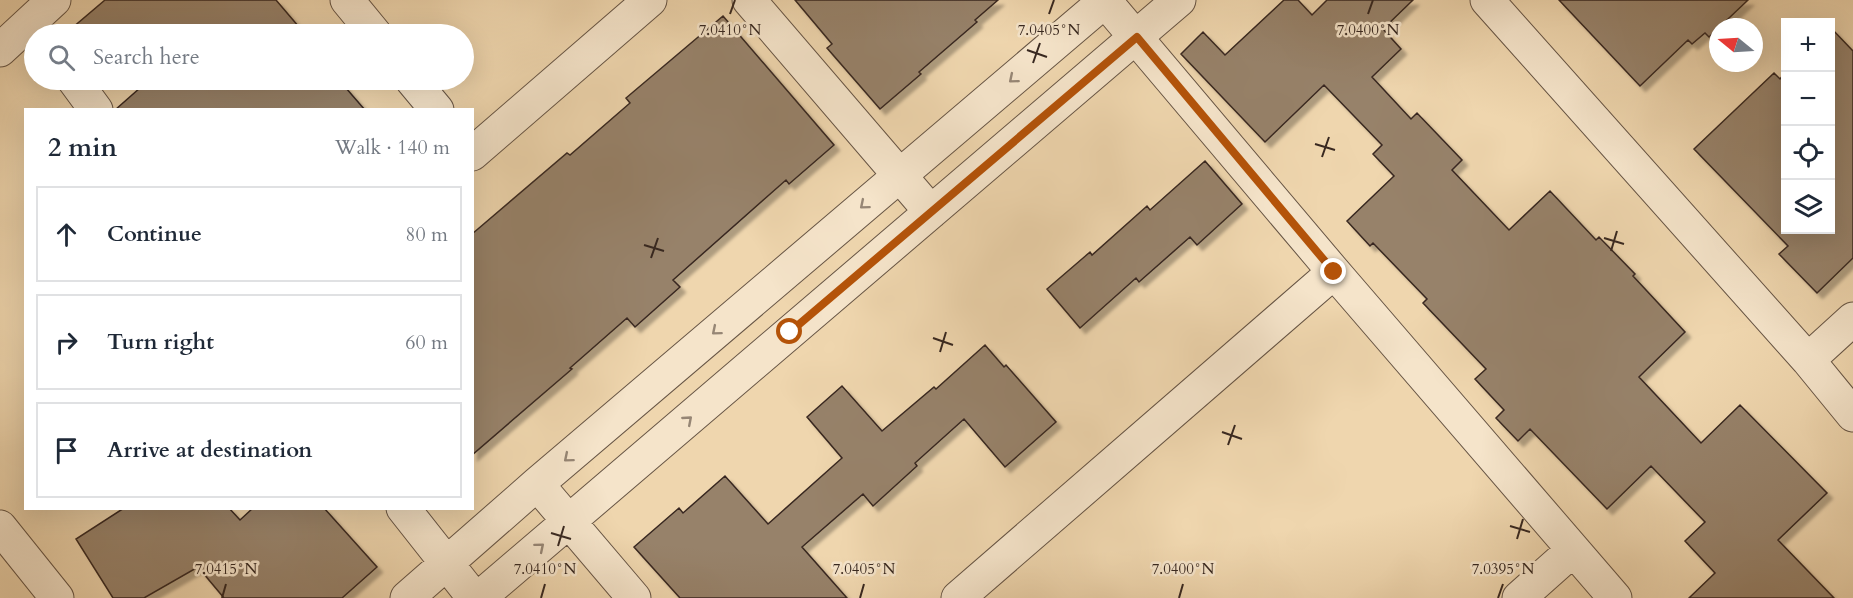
<!DOCTYPE html>
<meta charset="utf-8">
<style>
:root{--surface:#fff;--page:#f6f6f7;--text:#1f2937;--muted:#747a83;--line:#e0e1e3}
body{margin:0;font-family:Cardo,serif;background:var(--page);color:var(--text)}
.controls{position:absolute;right:18px;top:18px;display:grid;overflow:hidden;border-radius:0px;box-shadow:0 6px 24px #0002}
.controls button{width:54px;height:54px;display:grid;place-items:center;padding:0;border:0;border-bottom:2px solid var(--line);background:var(--surface);color:var(--text);font:30px sans-serif}
.compass{position:absolute;left:1709px;top:18px;width:54px;height:54px;border-radius:50%;background:var(--surface);box-shadow:0 6px 24px #0002;rotate:288deg}
.stop{position:absolute;width:18px;height:18px;margin:-14px;border:4px solid #b45309;border-radius:50%;background:#fff}
.stop.end{background:#b45309;border-color:#fff;box-shadow:0 2px 6px #0008}
.list{margin:0;padding:0;list-style:none}
h2{display:flex;justify-content:space-between;align-items:center;height:78px;margin:0;padding:0 24px;font-size:26px}
h2 small{font-size:20px;font-weight:400;color:var(--muted)}
.list li{display:grid;grid-template-columns:39px 1fr auto;gap:18px;align-items:center;box-sizing:border-box;height:96px;margin:0 12px 12px;padding:0 12px;border:2px solid var(--line);border-radius:0px}
.list b{display:block;font-size:22px;white-space:nowrap}
.list em{font-size:20px;font-style:normal;color:var(--muted)}
.icon{flex:none;width:33px;height:33px;fill:none;stroke:currentColor;stroke-width:2;stroke-linecap:round;stroke-linejoin:round}
.map{position:relative;flex:none;width:1853px;height:598px;overflow:hidden}
.search{position:absolute;background:var(--surface);box-shadow:0 6px 24px #0002;left:24px;top:24px;width:450px;height:66px;display:flex;align-items:center;gap:15px;box-sizing:border-box;padding:0 21px;border-radius:33px;color:var(--muted);font-size:22px}
.panel{position:absolute;background:var(--surface);box-shadow:0 6px 24px #0002;left:24px;top:108px;width:450px;height:402px;border-radius:0px}
.map>svg:first-child{display:block}
.building{fill:#97826a;stroke:#382820;stroke-width:1.5;filter:url(#shadow)}
.lines{fill:none;stroke-linecap:round;stroke-linejoin:round}
.street-casing{stroke:#665444;stroke-width:35}
.street{stroke:#f5e4ca;stroke-width:33}
.oneway{stroke:#968675}
.route{stroke:#b45309;stroke-width:8}
.ticks{fill:none;stroke:#382820;stroke-width:2}
.ticks-label{font-size:15px;text-anchor:middle;fill:#382820;stroke:#f5e4ca;stroke-width:5;stroke-linejoin:round;paint-order:stroke}
</style>
<div class="map">
<svg width="1853" height="598" viewBox="0 0 1853 598">
<defs>
<filter id="shadow"><feDropShadow dx="5.5" dy="5.5" stdDeviation="1.5" flood-color="#0004"/></filter>
</defs>
<rect width="100%" height="100%" fill="#efd6ae"/>
<filter id="stains"><feTurbulence type="fractalNoise" baseFrequency=".00333" numOctaves="4"/><feColorMatrix values="0 0 0 0 .2 0 0 0 0 .09 0 0 0 0 .02 0 0 0 .5 -.17"/></filter>
<radialGradient id="worn" r=".72"><stop offset=".6" stop-color="#630" stop-opacity="0"/><stop offset="1" stop-color="#630" stop-opacity=".3"/></radialGradient>
<path class="building" d="M105 0H276L305 34H65Z
M795 0H998L975 20 977 22 919 72 921 74 880 109 827 48 832 44Z
M1284 0H1298L1312 15 1327 0H1413L1383 29 1401 49 1372 77 1411 119 1417 113 1462 160 1452 170 1509 230 1550 191 1596 240 1599 237 1635 274 1633 276 1685 332 1639 377 1701 443 1740 405 1827 493 1778 540 1834 598H1689L1715 573 1685 541 1705 522 1651 466 1607 509 1530 429 1518 441 1496 418 1504 410 1475 379 1486 369 1423 303 1427 299 1373 243 1370 246 1347 221 1394 176 1373 154 1382 145 1324 85 1265 142 1181 54 1203 32 1225 55Z
M1559 0H1748L1709 37 1705 33 1692 44 1688 40 1640 86Z
M723 16 834 145 789 184 786 180 673 280 680 287 635 327 627 318 570 368 572 369 472 455V234L567 153 570 155 630 103 626 98Z
M1832 29 1853 51V258L1817 293 1779 254 1788 246 1694 149 1774 73 1780 79 1785 73V230H1830Z
M149 80H339L365 110H115Z
M1205 161 1242 204 1197 245 1190 237 1139 282 1136 278 1080 328 1047 289 1090 252 1092 255 1147 206 1150 210Z
M985 345 1004 367 1006 365 1056 422 1005 467 964 419 915 463 917 466 873 506 863 494 802 547 847 598H680L634 547 679 508 683 513 725 476 768 524 842 458 807 417 842 386 882 431 934 387 936 389Z
M124 508H229L240 520 253 508H324L377 567 342 598H224L198 567 144 598H113L76 539Z"/>
<g class="lines">
<defs>
<path id="street" d="M347 0 375 34
M749 0 931 212
M1487 0 1808 360 1853 415
M1105 1 1334 272 1615 598
M0 50 54 0
M74 80 96 110
M412 80 437 110
M472 154 650 0
M1808 360 1853 319
M537 484 634 598
M403 508 474 598
M0 527 57 598
M407 598 537 484 1106 0
M479 598 1179 0
M958 598 1334 272
M1519 598 1573 550"/>
</defs>
<use href="#street" class="street-casing"/>
<use href="#street" class="street"/>
</g>
<defs><path id="oneway-chevron" d="M-2-3.5L2.5 0L-2 3.5" fill="none" stroke-width="1.6" stroke-linecap="round" stroke-linejoin="round" transform="scale(1.5)"/></defs>
<g class="oneway">
<use href="#oneway-chevron" transform="translate(1013 79) rotate(140)"/>
<use href="#oneway-chevron" transform="translate(864 205) rotate(140)"/>
<use href="#oneway-chevron" transform="translate(716 331) rotate(140)"/>
<use href="#oneway-chevron" transform="translate(688 420) rotate(-41)"/>
<use href="#oneway-chevron" transform="translate(568 458) rotate(140)"/>
<use href="#oneway-chevron" transform="translate(540 547) rotate(-40)"/>
</g>
<g class="lines">
<path class="route" d="M790 332 1137 37 1334 272"/>
</g>
<path class="ticks" d="M730 14 735 0M1049 14 1054 0M1368 14 1373 0M1027 50 1047 57M1033 63 1040 43M1315 144 1335 150M1322 157 1329 137M1604 238 1624 244M644 245 664 251M1611 251 1617 231M651 258 658 238M933 338 953 345M940 352 946 332M1222 432 1242 439M1228 445 1235 425M1510 526 1530 532M551 533 571 539M1517 539 1523 519M558 546 564 526M222 598 226 584M541 598 545 584M860 598 864 584M1179 598 1183 584M1498 598 1503 584"/>
<g class="ticks-label">
<text x="730" y="35">7.0410°N</text>
<text x="1049" y="35">7.0405°N</text>
<text x="1368" y="35">7.0400°N</text>
<text x="226" y="574">7.0415°N</text>
<text x="545" y="574">7.0410°N</text>
<text x="864" y="574">7.0405°N</text>
<text x="1183" y="574">7.0400°N</text>
<text x="1503" y="574">7.0395°N</text>
</g>
<rect width="100%" height="100%" filter="url(#stains)"/>
<rect width="100%" height="100%" fill="url(#worn)"/>
</svg>
<div class="controls">
<button>+</button>
<button>−</button>
<button><svg class="icon" aria-label="locate" viewBox="0 0 24 24"><circle cx="12" cy="12" r="6"/><path d="M12 2v4M12 18v4M2 12h4M18 12h4"/></svg></button>
<button><svg class="icon" aria-label="layers" viewBox="0 0 24 24"><path d="M12 4l9 5-9 5-9-5zM3 14l9 5 9-5"/></svg></button>
</div>
<svg class="compass" viewBox="-18 -18 36 36"><path d="M0-13l5 13h-10z" fill="#e53935"/><path d="M0 13l5-13h-10z" fill="#747a83"/></svg>
<div class="stop" style="left:790px;top:332px"></div>
<div class="stop end" style="left:1334px;top:272px"></div>
<div class="search"><svg class="icon" aria-label="search" viewBox="0 0 24 24"><circle cx="10" cy="10" r="6"/><path d="M15 15l6 6"/></svg>Search here</div>
<section class="panel">
<h2>2 min<small>Walk · 140 m</small></h2>
<ul class="list">
<li><svg class="icon" aria-label="ahead" viewBox="0 0 24 24"><path d="M12 20V5M6 11l6-6 6 6"/></svg><div><b>Continue</b></div><em>80 m</em></li>
<li><svg class="icon" aria-label="right" viewBox="0 0 24 24"><path d="M7 20v-9h11M14 6l5 5-5 5"/></svg><div><b>Turn right</b></div><em>60 m</em></li>
<li><svg class="icon" aria-label="arrive" viewBox="0 0 24 24"><path d="M6 21V4h12l-3 4 3 4H6"/></svg><div><b>Arrive at destination</b></div></li>
</ul>
</section>
</div>
